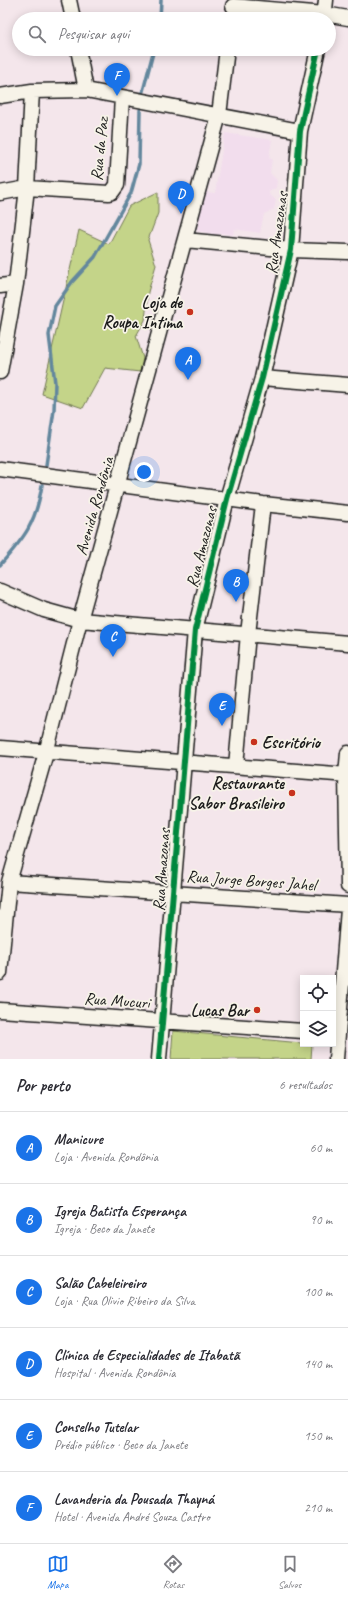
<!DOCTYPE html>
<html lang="pt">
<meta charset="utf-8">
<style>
:root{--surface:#fff;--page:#f2f2f3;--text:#2b2b33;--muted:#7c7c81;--line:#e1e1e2;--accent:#1a73e8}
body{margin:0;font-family:Caveat,sans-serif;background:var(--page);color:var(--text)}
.controls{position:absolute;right:12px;bottom:12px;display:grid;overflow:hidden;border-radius:0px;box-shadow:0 2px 10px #0003}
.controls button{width:36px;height:36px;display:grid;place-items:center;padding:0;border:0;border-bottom:1px solid var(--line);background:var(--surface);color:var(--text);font:20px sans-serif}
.you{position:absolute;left:144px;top:472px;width:14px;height:14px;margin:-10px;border:3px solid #fff;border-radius:50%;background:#1a73e8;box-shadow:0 0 0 6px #1a73e833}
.badge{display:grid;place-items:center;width:26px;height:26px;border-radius:50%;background:var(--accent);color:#fff;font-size:13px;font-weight:700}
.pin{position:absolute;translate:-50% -33px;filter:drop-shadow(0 1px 2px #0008)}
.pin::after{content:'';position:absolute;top:21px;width:14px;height:12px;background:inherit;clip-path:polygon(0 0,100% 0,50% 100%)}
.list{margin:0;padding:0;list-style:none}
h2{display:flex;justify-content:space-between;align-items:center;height:52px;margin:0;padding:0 16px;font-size:17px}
h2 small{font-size:13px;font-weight:400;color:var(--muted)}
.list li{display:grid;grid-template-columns:26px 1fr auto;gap:12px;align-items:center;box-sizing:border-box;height:72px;padding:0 16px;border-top:1px solid var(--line)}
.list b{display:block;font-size:15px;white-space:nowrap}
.list p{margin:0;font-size:13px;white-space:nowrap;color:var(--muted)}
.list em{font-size:13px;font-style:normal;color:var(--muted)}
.icon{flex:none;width:22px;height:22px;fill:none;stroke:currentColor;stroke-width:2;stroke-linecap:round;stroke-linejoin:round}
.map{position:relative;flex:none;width:348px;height:1059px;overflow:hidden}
.search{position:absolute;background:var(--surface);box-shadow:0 2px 10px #0003;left:12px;right:12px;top:12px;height:44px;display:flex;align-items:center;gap:10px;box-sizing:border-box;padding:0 14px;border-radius:22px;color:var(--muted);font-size:15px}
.sheet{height:484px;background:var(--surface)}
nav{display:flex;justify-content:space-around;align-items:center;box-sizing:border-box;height:56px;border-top:1px solid var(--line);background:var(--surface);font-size:11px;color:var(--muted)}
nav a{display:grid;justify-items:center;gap:2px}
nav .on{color:var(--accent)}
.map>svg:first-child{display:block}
.built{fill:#f2dded}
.green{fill:#c4d489;stroke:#707852}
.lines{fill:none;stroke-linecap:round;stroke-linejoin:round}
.stream{stroke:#63879d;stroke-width:3.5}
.minor-casing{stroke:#1c1c1c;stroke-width:17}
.minor{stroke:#f7f3e8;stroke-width:14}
.cycleway-casing{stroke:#f7f3e8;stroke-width:8}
.cycleway{stroke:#00873e;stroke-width:6}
.poi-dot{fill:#c8321e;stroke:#f7f3e8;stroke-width:1.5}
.labels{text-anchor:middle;stroke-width:3.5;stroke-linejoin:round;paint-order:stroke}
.street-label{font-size:17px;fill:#1c1c1c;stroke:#f7f3e8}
.poi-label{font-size:17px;font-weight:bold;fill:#1c1c1c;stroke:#f7f3e8;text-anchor:end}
</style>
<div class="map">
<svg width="348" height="1059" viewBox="0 0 348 1059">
<rect width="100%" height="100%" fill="#f4e6eb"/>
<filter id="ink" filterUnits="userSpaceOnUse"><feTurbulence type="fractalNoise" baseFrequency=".025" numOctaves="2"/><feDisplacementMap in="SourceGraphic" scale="8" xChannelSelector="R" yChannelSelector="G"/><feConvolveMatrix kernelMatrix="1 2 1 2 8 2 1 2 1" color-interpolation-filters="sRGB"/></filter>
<g filter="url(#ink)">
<path class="built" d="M225 133 272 140 269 158 272 159 270 173 277 180 276 188 269 192V194L276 200 274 209 264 214 260 233 234 229 233 235 220 233V235L197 231 204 192 215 193Z"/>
<path class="green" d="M158 192V213L148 240 156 265 148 292 145 320 136 336 143 358 140 372 105 368 83 408 42 394 79 230 109 244 129 206Z
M173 1031 312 1044 311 1059H171Z"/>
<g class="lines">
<path class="stream" d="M160 19 161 0
M143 91 154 49
M46 465 54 410 55 383 49 335 55 306 72 282 95 257 131 193 139 164 140 110
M0 565C25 537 36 523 42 485"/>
<defs>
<path id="minor" d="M69 0 73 19
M233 6 325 14 348 18
M324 19 326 0
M78 49 86 90
M0 96 32 91 86 90 300 131
M0 193 27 188 109 193 112 192 117 185 122 97
M185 240 291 250 348 252
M0 286 16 284
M0 372 16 284 27 188 32 91
M262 378 348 385
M0 469 263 504 348 513
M0 591 44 610 80 620 348 643
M0 748 348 775
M348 753 346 775 348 886
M236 766 248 634 263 504
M9 882 348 905
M0 973 9 882 46 753 80 620 219 115 227 49
M0 1010 303 1031
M159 1059 195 630 227 499 262 378 291 250 300 131 318 49
M336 1059 348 909"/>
</defs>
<use href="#minor" class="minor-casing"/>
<use href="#minor" class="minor"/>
<defs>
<path id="cycleway" d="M159 1059 195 630 227 499 262 378 291 250 300 131 318 49"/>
</defs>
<use href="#cycleway" class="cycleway-casing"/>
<use href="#cycleway" class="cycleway"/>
</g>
</g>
<g class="poi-dot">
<circle cx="190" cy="312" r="4"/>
<circle cx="254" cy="742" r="4"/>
<circle cx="292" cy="793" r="4"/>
<circle cx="257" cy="1010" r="4"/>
</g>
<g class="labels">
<g class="street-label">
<text transform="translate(99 149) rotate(-84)" y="6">Rua da Paz</text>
<text transform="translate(276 233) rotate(-82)" y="6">Rua Amazonas</text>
<text transform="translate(94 506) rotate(-74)" y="6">Avenida Rondônia</text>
<text transform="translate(201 547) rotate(-76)" y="6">Rua Amazonas</text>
<text transform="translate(161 870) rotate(-86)" y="6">Rua Amazonas</text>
<text transform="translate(251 880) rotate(4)" y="6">Rua Jorge Borges Jahel</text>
<text transform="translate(117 1000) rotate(4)" y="6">Rua Mucuri</text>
</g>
<g class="poi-label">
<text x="182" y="308">Loja de<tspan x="182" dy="20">Roupa Intima</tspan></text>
<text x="262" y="748" text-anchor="start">Escritório</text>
<text x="284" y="789">Restaurante<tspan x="284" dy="20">Sabor Brasileiro</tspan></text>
<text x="249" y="1016">Lucas Bar</text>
</g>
</g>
</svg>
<div class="controls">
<button><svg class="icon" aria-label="locate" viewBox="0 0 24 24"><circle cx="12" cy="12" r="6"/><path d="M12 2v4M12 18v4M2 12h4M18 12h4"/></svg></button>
<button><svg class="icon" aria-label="layers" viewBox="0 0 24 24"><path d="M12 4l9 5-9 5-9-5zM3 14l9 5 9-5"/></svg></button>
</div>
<div class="you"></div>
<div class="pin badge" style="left:188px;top:380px">A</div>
<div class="pin badge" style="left:236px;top:602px">B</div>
<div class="pin badge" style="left:113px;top:657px">C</div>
<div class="pin badge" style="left:181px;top:214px">D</div>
<div class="pin badge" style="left:222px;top:726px">E</div>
<div class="pin badge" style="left:117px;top:96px">F</div>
<div class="search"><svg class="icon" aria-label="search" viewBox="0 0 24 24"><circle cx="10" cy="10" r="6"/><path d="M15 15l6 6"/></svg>Pesquisar aqui</div>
</div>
<section class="sheet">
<h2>Por perto<small>6 resultados</small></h2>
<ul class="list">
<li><span class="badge">A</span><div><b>Manicure</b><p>Loja · Avenida Rondônia</p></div><em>60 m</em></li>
<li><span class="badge">B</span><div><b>Igreja Batista Esperança</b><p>Igreja · Beco da Janete</p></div><em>90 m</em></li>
<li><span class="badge">C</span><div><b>Salão Cabeleireiro</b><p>Loja · Rua Olivio Ribeiro da Silva</p></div><em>100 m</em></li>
<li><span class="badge">D</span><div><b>Clínica de Especialidades de Itabatã</b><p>Hospital · Avenida Rondônia</p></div><em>140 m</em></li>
<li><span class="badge">E</span><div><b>Conselho Tutelar</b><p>Prédio público · Beco da Janete</p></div><em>150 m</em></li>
<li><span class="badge">F</span><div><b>Lavanderia da Pousada Thayná</b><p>Hotel · Avenida André Souza Castro</p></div><em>210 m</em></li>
</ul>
</section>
<nav>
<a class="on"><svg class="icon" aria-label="map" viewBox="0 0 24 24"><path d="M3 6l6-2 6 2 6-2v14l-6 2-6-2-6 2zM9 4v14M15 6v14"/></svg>Mapa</a>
<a><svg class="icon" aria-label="directions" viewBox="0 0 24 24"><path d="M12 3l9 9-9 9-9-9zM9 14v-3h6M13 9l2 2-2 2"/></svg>Rotas</a>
<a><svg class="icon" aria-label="saved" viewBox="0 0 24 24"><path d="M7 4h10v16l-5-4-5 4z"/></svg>Salvos</a>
</nav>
